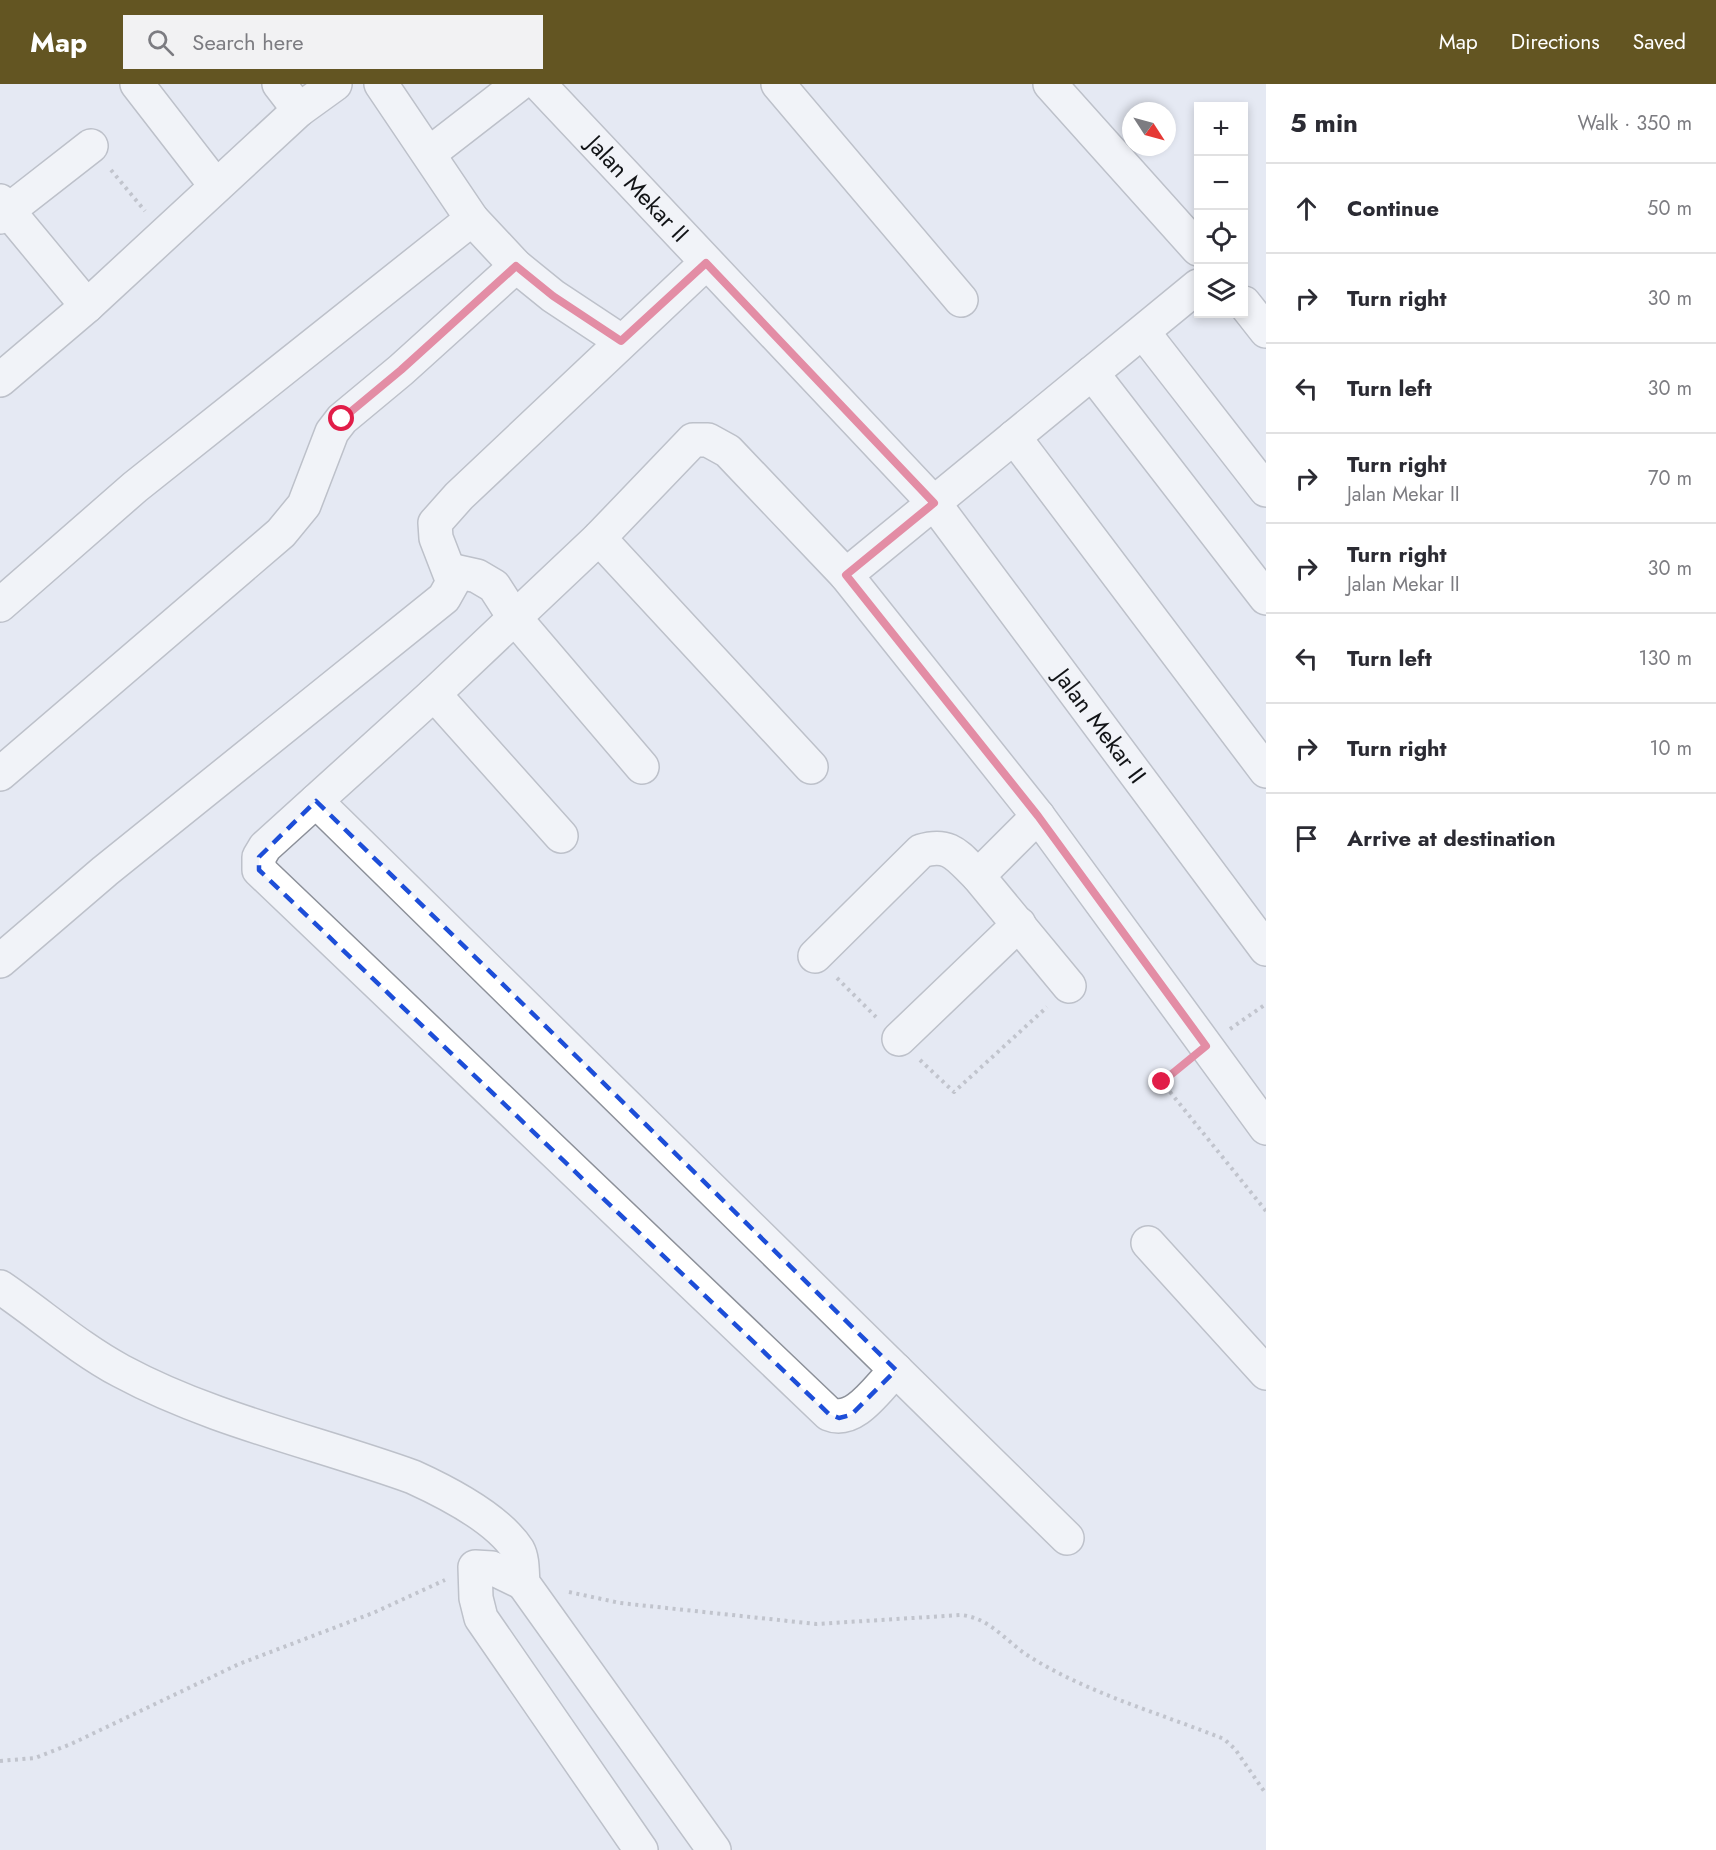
<!DOCTYPE html>
<meta charset="utf-8">
<style>
:root{--surface:#fff;--page:#f2f2f3;--text:#2b2b33;--muted:#7c7c81;--line:#e1e1e2;--accent:#635522}
body{margin:0;font-family:Jost,sans-serif;background:var(--page);color:var(--text)}
.controls{position:absolute;right:18px;top:18px;display:grid;overflow:hidden;border-radius:0px;box-shadow:0 3px 9px #0003}
.controls button{width:54px;height:54px;display:grid;place-items:center;padding:0;border:0;border-bottom:2px solid var(--line);background:var(--surface);color:var(--text);font:30px sans-serif}
.compass{position:absolute;left:1122px;top:18px;width:54px;height:54px;border-radius:50%;background:var(--surface);box-shadow:0 3px 9px #0003;rotate:126deg}
.stop{position:absolute;width:18px;height:18px;margin:-14px;border:4px solid #e11d48;border-radius:50%;background:#fff}
.stop.end{background:#e11d48;border-color:#fff;box-shadow:0 2px 6px #0008}
.list{margin:0;padding:0;list-style:none}
h2{display:flex;justify-content:space-between;align-items:center;height:78px;margin:0;padding:0 24px;font-size:26px}
h2 small{font-size:20px;font-weight:400;color:var(--muted)}
.list li{display:grid;grid-template-columns:39px 1fr auto;gap:18px;align-items:center;box-sizing:border-box;height:90px;padding:0 24px;border-top:2px solid var(--line)}
.list b{display:block;font-size:22px;white-space:nowrap}
.list p{margin:0;font-size:20px;white-space:nowrap;color:var(--muted)}
.list em{font-size:20px;font-style:normal;color:var(--muted)}
.icon{flex:none;width:33px;height:33px;fill:none;stroke:currentColor;stroke-width:2;stroke-linecap:round;stroke-linejoin:round}
.map{position:relative;flex:none;width:1266px;height:1766px;overflow:hidden}
header{display:flex;align-items:center;gap:36px;box-sizing:border-box;height:84px;padding:0 30px;background:var(--accent);color:#fff}
header strong{font-size:28px}
nav{display:flex;gap:33px;margin-inline-start:auto;font-size:21px}
.search{width:420px;height:54px;background:var(--page);display:flex;align-items:center;gap:15px;box-sizing:border-box;padding:0 21px;border-radius:0px;color:var(--muted);font-size:22px}
main{display:flex}
aside{flex:1;background:var(--surface)}
.map>svg:first-child{display:block}
.lines{fill:none;stroke-linecap:round;stroke-linejoin:round}
.street-casing{stroke:#8c9099;stroke-width:36}
.path{stroke:#9598a0;stroke-width:4;stroke-dasharray:3 4.5;stroke-linecap:butt}
.street{stroke:#fff;stroke-width:33}
.route{stroke:#e11d48;stroke-width:8}
.marked{fill:none;stroke:#1d4ed8;stroke-width:4.5;stroke-dasharray:12 8;stroke-linejoin:round}
.labels{text-anchor:middle;stroke-width:6;stroke-linejoin:round;paint-order:stroke}
.street-label{font-size:24px;fill:#121417;stroke:#e5e9f3}
</style>
<header>
<strong>Map</strong>
<div class="search"><svg class="icon" aria-label="search" viewBox="0 0 24 24"><circle cx="10" cy="10" r="6"/><path d="M15 15l6 6"/></svg>Search here</div>
<nav><a>Map</a><a>Directions</a><a>Saved</a></nav>
</header>
<main>
<div class="map">
<svg width="1266" height="1766" viewBox="0 0 1266 1766">
<rect width="100%" height="100%" fill="#e5e9f3"/>
<g class="lines">
<defs>
<g id="street">
<path d="M137 0 216 102"/>
<path d="M279 0 299 26"/>
<path d="M381 0 472 135 516 182 553 212 621 257"/>
<path id="s1" d="M539 0 934 419 1266 865"/>
<path d="M778 0 961 216"/>
<path d="M1050 0 1198 165"/>
<path d="M430 69 519 0"/>
<path d="M0 117 87 222"/>
<path d="M0 133 91 62"/>
<path d="M1244 219 1266 247"/>
<path d="M1143 248 1266 406"/>
<path d="M1092 289 1266 514"/>
<path d="M0 296 87 222 299 26 335 0"/>
<path d="M1014 353 1266 687"/>
<path d="M599 454 811 683"/>
<path d="M450 486 477 492 494 502 514 533 642 683"/>
<path d="M846 491 1198 202"/>
<path d="M0 521 135 403 472 135"/>
<path d="M434 610 561 752"/>
<path d="M0 690 281 449 304 421 332 348 342 335 401 286 516 182"/>
<path d="M316 717 1067 1454"/>
<path d="M1038 732 978 792 1069 902"/>
<path d="M815 872 921 767C951 758 958 773 978 792"/>
<path d="M0 877 105 787 444 514 453 498 436 454 435 439 459 412 706 179"/>
<path d="M899 955 1019 840"/>
<path d="M1148 1159 1266 1289"/>
<path d="M0 1203C40 1230 78 1264 121 1287 212 1336 316 1358 413 1393 446 1408 498 1435 518 1466 523 1475 522 1489 523 1499L714 1766"/>
<path d="M896 1286C878 1303 855 1341 829 1330L259 786V773L265 763 434 610 599 454 693 356H708L728 367 846 491 1038 732 1266 1044"/>
<path d="M523 1499 492 1484 475 1483 476 1514 481 1534 641 1766"/>
</g>
</defs>
<use href="#street" class="street-casing"/>
<path class="path" d="M111 86 145 127
M837 894 876 933
M1230 945 1266 920
M920 976 954 1008 1047 923
M1181 982 1162 998 1266 1127
M569 1508 620 1519 816 1540 961 1531C991 1534 1006 1558 1030 1573 1090 1610 1159 1629 1224 1655L1235 1665 1266 1710
M0 1677 35 1674 71 1660 239 1580 373 1529 445 1496"/>
<use href="#street" class="street"/>
</g>
<g class="lines">
<path class="route" d="M342 335 401 286 516 182 553 212 621 257 706 179 934 419 846 491 1038 732 1206 962 1162 998"/>
</g>
<path d="M0 0H1266V1766H0ZM316 717 896 1286 851 1331 839 1334 829 1330 259 786V773Z" fill="#e5e9f3" fill-opacity=".55" fill-rule="evenodd"/>
<path class="marked" d="M316 717 896 1286 851 1331 839 1334 829 1330 259 786V773Z"/>
<g class="labels">
<g class="street-label">
<text dy="8" stroke="none"><textPath href="#s1" startOffset="144">Jalan Mekar II</textPath></text>
<text dy="8" stroke="none"><textPath href="#s1" startOffset="854">Jalan Mekar II</textPath></text>
</g>
</g>
</svg>
<div class="controls">
<button>+</button>
<button>−</button>
<button><svg class="icon" aria-label="locate" viewBox="0 0 24 24"><circle cx="12" cy="12" r="6"/><path d="M12 2v4M12 18v4M2 12h4M18 12h4"/></svg></button>
<button><svg class="icon" aria-label="layers" viewBox="0 0 24 24"><path d="M12 4l9 5-9 5-9-5zM3 14l9 5 9-5"/></svg></button>
</div>
<svg class="compass" viewBox="-18 -18 36 36"><path d="M0-13l5 13h-10z" fill="#e53935"/><path d="M0 13l5-13h-10z" fill="#7c7c81"/></svg>
<div class="stop" style="left:342px;top:335px"></div>
<div class="stop end" style="left:1162px;top:998px"></div>
</div>
<aside>
<h2>5 min<small>Walk · 350 m</small></h2>
<ul class="list">
<li><svg class="icon" aria-label="ahead" viewBox="0 0 24 24"><path d="M12 20V5M6 11l6-6 6 6"/></svg><div><b>Continue</b></div><em>50 m</em></li>
<li><svg class="icon" aria-label="right" viewBox="0 0 24 24"><path d="M7 20v-9h11M14 6l5 5-5 5"/></svg><div><b>Turn right</b></div><em>30 m</em></li>
<li><svg class="icon" aria-label="left" viewBox="0 0 24 24"><path d="M17 20v-9H6M10 6l-5 5 5 5"/></svg><div><b>Turn left</b></div><em>30 m</em></li>
<li><svg class="icon" aria-label="right" viewBox="0 0 24 24"><path d="M7 20v-9h11M14 6l5 5-5 5"/></svg><div><b>Turn right</b><p>Jalan Mekar II</p></div><em>70 m</em></li>
<li><svg class="icon" aria-label="right" viewBox="0 0 24 24"><path d="M7 20v-9h11M14 6l5 5-5 5"/></svg><div><b>Turn right</b><p>Jalan Mekar II</p></div><em>30 m</em></li>
<li><svg class="icon" aria-label="left" viewBox="0 0 24 24"><path d="M17 20v-9H6M10 6l-5 5 5 5"/></svg><div><b>Turn left</b></div><em>130 m</em></li>
<li><svg class="icon" aria-label="right" viewBox="0 0 24 24"><path d="M7 20v-9h11M14 6l5 5-5 5"/></svg><div><b>Turn right</b></div><em>10 m</em></li>
<li><svg class="icon" aria-label="arrive" viewBox="0 0 24 24"><path d="M6 21V4h12l-3 4 3 4H6"/></svg><div><b>Arrive at destination</b></div></li>
</ul>
</aside>
</main>
